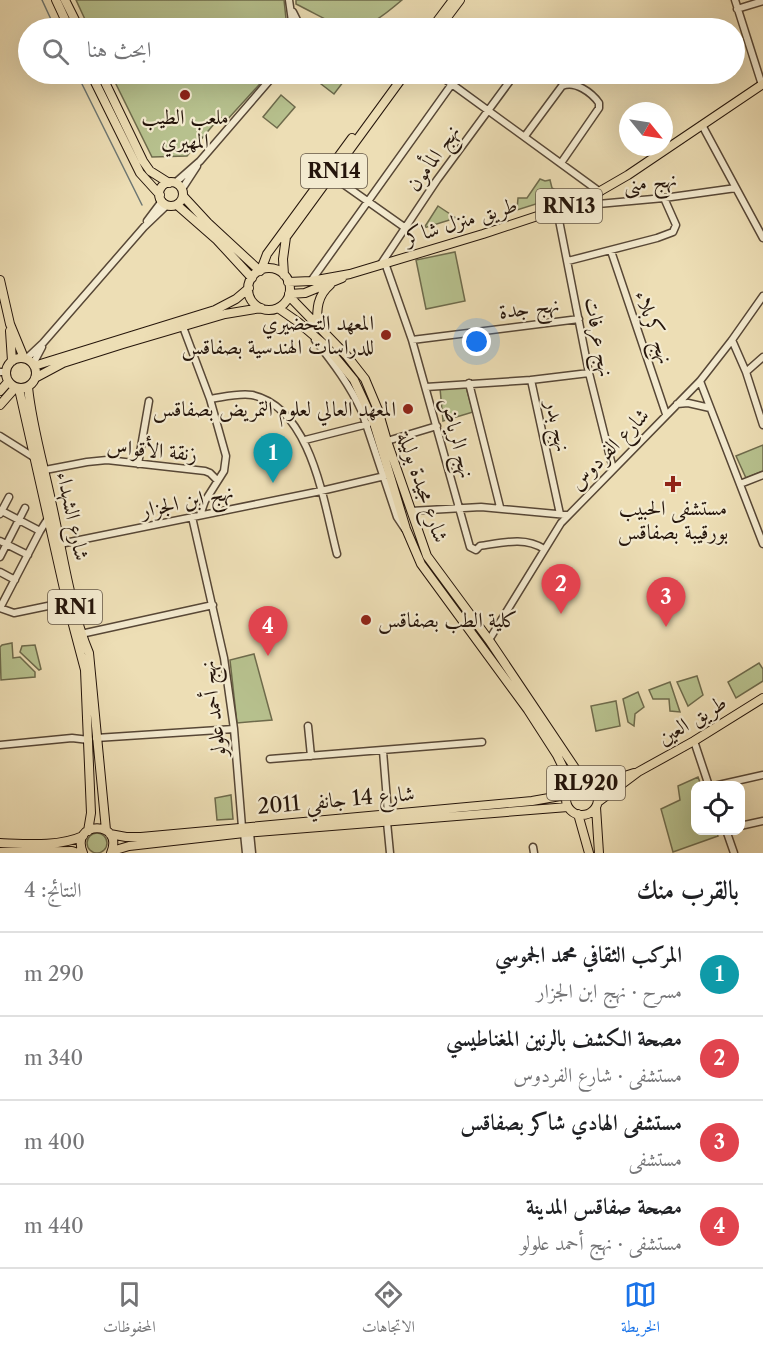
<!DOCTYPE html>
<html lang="ar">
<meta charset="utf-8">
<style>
:root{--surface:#fff;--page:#f2f2f2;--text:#202124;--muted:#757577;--line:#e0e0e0;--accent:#1a73e8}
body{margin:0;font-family:"Libre Caslon Text",Amiri,serif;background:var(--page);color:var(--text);direction:rtl}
.controls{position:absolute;right:18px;bottom:18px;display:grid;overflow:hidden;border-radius:12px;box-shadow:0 6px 24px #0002}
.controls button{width:54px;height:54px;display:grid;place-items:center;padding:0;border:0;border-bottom:2px solid var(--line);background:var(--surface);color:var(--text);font:30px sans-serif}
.compass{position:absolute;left:619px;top:102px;width:54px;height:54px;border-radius:50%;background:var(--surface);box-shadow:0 6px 24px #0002;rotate:120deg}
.you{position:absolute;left:477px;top:342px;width:21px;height:21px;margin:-15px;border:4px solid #fff;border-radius:50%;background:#1a73e8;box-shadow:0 0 0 9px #1a73e833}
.badge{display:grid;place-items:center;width:39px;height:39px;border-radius:50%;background:var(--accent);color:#fff;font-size:20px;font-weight:700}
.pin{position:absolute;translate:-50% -50px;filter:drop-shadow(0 2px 3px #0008)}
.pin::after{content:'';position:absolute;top:32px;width:21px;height:18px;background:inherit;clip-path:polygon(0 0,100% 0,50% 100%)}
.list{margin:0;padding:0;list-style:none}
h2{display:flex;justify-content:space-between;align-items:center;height:78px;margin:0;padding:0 24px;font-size:26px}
h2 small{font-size:20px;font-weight:400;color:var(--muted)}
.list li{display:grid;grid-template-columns:39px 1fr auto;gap:18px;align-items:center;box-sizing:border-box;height:84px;padding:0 24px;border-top:2px solid var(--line)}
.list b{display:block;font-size:22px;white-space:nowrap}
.list p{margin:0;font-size:20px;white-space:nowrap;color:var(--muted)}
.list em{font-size:20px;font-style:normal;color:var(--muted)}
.icon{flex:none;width:33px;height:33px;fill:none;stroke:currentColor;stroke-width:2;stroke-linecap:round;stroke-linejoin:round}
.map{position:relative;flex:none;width:763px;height:853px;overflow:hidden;direction:ltr}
.search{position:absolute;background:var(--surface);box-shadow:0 6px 24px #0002;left:18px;right:18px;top:18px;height:66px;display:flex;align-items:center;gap:15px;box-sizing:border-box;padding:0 21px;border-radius:33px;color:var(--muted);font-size:22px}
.sheet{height:414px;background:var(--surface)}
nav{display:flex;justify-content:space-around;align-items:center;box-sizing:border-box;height:84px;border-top:2px solid var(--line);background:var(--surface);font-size:16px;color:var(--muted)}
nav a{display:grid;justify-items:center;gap:3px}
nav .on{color:var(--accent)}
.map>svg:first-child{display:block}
.green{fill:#b7c18e;stroke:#6e6b4c;stroke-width:1.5}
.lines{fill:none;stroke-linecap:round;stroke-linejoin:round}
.stream{stroke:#6d7773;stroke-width:1.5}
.minor-casing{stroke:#574736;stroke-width:9}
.major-casing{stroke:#25150b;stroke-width:10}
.minor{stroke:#f3eacf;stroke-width:6}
.major{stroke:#eddeb5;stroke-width:8}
.poi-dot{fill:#8f2418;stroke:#f3eacf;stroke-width:2}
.labels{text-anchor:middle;stroke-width:4.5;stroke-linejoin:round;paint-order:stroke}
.shield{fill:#f3eacf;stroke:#635546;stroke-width:1.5}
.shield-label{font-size:20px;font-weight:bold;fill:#25150b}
.poi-label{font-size:21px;fill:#25150b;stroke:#f3eacf}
.street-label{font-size:21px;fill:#25150b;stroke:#f3eacf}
</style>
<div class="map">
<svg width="763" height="853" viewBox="0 0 763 853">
<rect width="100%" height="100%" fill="#eddeb5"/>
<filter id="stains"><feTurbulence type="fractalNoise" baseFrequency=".00333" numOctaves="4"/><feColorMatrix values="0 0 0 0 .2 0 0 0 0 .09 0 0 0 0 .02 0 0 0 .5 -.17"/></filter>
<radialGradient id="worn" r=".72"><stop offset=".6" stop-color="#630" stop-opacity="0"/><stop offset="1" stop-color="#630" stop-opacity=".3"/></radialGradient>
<path class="green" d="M76 0H284L287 28H89Z
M296 0H402C353 42 350 31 296 4Z
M111 74H269L226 121 220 117 187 156 152 157Z
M315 74H335L344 81 334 94 312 77Z
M281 95 295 107 277 128 263 117Z
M540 179 545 181 550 180 552 188 557 191 558 197 517 210 518 198H527Z
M438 206 456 218 424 228Z
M455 252 465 301 426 309 416 260Z
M466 387 473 412 443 421 440 388Z
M763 445V471L746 478 736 456Z
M12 643 13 658 20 657 35 672V677L1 680 0 647 2 645Z
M35 645 41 669 39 670 20 652 22 646Z
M254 654 272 720 237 723 230 660Z
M759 663 763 669V681L736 698 728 682Z
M697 676 703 695 688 706 677 682Z
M670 682 680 712 670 711 669 699H653L649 690Z
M638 692 644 707 635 714 634 726 628 722 623 699Z
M616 701 620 726 596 731 591 706Z
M698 777 701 785 696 786V830L716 831 718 836 673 852 661 809 680 800 678 786Z
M231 795 233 819 217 820 215 798Z
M87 843a10 10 0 1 1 20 0a10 10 0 1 1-20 0Z"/>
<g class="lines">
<path class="stream" d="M42 0 55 28
M77 74 142 205"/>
<defs>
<path id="minor" d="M289 0 293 28
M735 0 762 85
M737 9 763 1
M293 12 301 28
M438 74 600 192
M702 125 763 238
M525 136 562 86C575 80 592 93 599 103V108L561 163
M329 174 404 227
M175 183 200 161 275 74
M182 189 197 166
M576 206 664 198 736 188
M557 210 589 373 613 469
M147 221 162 201
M611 251 666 414
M568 261 657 238 673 232 676 225 664 198
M385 263 412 340 470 547 476 550 480 546C501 543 525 536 544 549
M381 264 437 180 515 74
M311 281 459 74
M183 327 210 399 226 456 224 471 205 501 200 515
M315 340C333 363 350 385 362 412L397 517 405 529
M412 340 579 319
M732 340 746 372 763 425
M26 359 43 343 144 227 167 205
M33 364 42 347
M0 372H5
M746 372 763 357
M531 380 560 514
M700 381 763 544
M469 383 500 507
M426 387 531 380 589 373
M210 399C224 397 238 393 252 395 312 408 324 505 337 554
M677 404 688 403 710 408
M0 436 35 458
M305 440 368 424
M387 441 437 426
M138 464 149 401
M45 470 87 462 107 460 205 471 210 473 217 480
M740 484 763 475
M0 510 40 531
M411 511 481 507 567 515
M0 514 9 497
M49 517 40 531 0 608 14 613 67 602
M192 517 224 658 234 729 242 827
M0 541 28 555
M60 544 321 491 389 475
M0 557 25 508
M0 572 15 580
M81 634 213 605
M489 640 561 523 700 381 732 340 763 296
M308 726 311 756
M96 738 234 729
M694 741 709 786
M0 745 72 738 89 740
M383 751 388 813
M270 759 482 742
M714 786 763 775
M387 822 390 853
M740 826 763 821
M726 830 734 853
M244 833 246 853
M250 833 252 853
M533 847 534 853"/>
<path id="major" d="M56 0 69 28
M65 0 79 28
M432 28 453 0
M439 28 460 0
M91 74 140 173 160 195
M101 74 143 161 150 171 169 183
M159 194a12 12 0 1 1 24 0a12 12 0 1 1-24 0Z
M183 196 208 223 260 271
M177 205 217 240 252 278
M248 289a21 21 0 1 1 42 0a21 21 0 1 1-42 0Z
M261 270 267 254 352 138
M284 275 283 259 286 237 405 74
M0 280 10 324 24 358
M288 282 311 281 350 274 483 234 583 201 628 175 763 84
M289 294 305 293 342 278
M289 296 347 356 365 379 378 410 387 441 427 556 489 640 585 783
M278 308 298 322 326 346 354 380 374 423 406 529 421 564 528 710 557 755 572 786
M317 324C317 309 317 296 330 285
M10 331 12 361
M6 373a15 15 0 1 1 30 0a15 15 0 1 1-30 0Z
M34 366 215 310 236 299 249 288
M35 378 63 363 123 344 225 314 261 308
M28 387C32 427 44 466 52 505 63 554 70 607 89 653L106 830
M19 389 67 602 85 670 91 813 88 831
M0 391 8 382
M0 405 15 388
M566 799a16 16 0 1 1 32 0a16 16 0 1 1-32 0Z
M587 783 612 780 634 773
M598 802 638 772 694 741 763 698
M596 807 599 853
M578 814 589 853
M110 834 126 837H141L532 801 566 795
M0 843C26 844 59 847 83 836
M112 851 129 846 244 833 568 807
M0 852 72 851 78 853
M83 853C69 820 125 820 111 853"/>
</defs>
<use href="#minor" class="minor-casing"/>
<use href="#major" class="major-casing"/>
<use href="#minor" class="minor"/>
<use href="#major" class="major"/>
</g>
<g class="poi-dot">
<circle cx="185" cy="95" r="6"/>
<circle cx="386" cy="335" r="6"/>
<circle cx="408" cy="409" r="6"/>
<path d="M670 475h6v6h6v6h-6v6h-6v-6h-6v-6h6z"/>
<circle cx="366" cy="620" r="6"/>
</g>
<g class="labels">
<g class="shield">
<rect x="301" y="154" width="66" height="34" rx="4.5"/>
<rect x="536" y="189" width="66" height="34" rx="4.5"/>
<rect x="48" y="590" width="54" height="34" rx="4.5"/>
<rect x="547" y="766" width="78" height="34" rx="4.5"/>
</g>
<g class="shield-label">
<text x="334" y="178">RN14</text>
<text x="569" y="213">RN13</text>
<text x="75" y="614">RN1</text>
<text x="586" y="790">RL920</text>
</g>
<g class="poi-label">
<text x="185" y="124">ملعب الطيب<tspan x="185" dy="24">المهيري</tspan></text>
<text x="374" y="330" text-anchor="end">المعهد التحضيري<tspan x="374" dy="24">للدراسات الهندسية بصفاقس</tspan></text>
<text x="396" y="416" text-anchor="end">المعهد العالي لعلوم التمريض بصفاقس</text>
<text x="673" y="515">مستشفى الحبيب<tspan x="673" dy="24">بورقيبة بصفاقس</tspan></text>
<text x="378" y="627" text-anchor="start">كلية الطب بصفاقس</text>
</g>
<g class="street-label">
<text transform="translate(433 158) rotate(-55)" y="7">نهج المأمون</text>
<text transform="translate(650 182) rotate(-6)" y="7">نهج منى</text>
<text transform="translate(461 221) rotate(-17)" y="7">طريق منزل شاكر</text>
<text transform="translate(529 308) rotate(-7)" y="7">نهج جدة</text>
<text transform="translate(654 327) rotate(71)" y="7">نهج كربلاء</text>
<text transform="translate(599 337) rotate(79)" y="7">نهج عرفات</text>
<text transform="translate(558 426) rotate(78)" y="7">نهج بدر</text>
<text transform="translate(457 438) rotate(75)" y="7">نهج الرياض</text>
<text transform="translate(609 449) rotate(-46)" y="7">شارع الفردوس</text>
<text transform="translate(152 450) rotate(5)" y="7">زنقة الأقواس</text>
<text transform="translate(423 487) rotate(71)" y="7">شارع مجيدة بوليلة</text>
<text transform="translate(187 501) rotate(-12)" y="7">نهج ابن الجزار</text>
<text transform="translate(73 516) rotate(78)" y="7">شارع الشهداء</text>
<text transform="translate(213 709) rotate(-97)" y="7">نهج أحمد علولو</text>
<text transform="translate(692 720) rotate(-31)" y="7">طريق العين</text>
<text transform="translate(336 800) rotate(-5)" y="7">شارع 14 جانفي 2011</text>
</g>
</g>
<rect width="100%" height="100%" filter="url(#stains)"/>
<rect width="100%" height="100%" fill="url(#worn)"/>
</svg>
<div class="controls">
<button><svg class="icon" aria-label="locate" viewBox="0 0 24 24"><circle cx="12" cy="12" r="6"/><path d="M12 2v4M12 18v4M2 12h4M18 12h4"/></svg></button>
</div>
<svg class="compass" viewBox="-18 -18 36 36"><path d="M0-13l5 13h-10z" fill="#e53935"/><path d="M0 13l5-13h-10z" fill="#757577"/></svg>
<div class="you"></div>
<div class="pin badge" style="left:273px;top:483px;background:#0f9aa8">1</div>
<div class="pin badge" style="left:561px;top:614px;background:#e0444e">2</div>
<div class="pin badge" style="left:666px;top:627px;background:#e0444e">3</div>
<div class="pin badge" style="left:268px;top:656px;background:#e0444e">4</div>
<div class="search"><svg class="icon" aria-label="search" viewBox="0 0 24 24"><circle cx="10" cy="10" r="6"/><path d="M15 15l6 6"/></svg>ابحث هنا</div>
</div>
<section class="sheet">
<h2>بالقرب منك<small>النتائج: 4</small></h2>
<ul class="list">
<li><span class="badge" style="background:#0f9aa8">1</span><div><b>المركب الثقافي محمد الجموسي</b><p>مسرح · نهج ابن الجزار</p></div><em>290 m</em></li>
<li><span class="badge" style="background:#e0444e">2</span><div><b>مصحة الكشف بالرنين المغناطيسي</b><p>مستشفى · شارع الفردوس</p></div><em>340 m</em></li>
<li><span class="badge" style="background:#e0444e">3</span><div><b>مستشفى الهادي شاكر بصفاقس</b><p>مستشفى</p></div><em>400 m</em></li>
<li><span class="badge" style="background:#e0444e">4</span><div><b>مصحة صفاقس المدينة</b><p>مستشفى · نهج أحمد علولو</p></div><em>440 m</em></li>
</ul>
</section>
<nav>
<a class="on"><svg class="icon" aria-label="map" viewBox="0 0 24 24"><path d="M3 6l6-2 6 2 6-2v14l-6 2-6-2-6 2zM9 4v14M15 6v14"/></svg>الخريطة</a>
<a><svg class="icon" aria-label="directions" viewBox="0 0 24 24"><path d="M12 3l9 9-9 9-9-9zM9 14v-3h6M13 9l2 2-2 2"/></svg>الاتجاهات</a>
<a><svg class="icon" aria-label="saved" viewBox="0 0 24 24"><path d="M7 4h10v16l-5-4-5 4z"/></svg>المحفوظات</a>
</nav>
